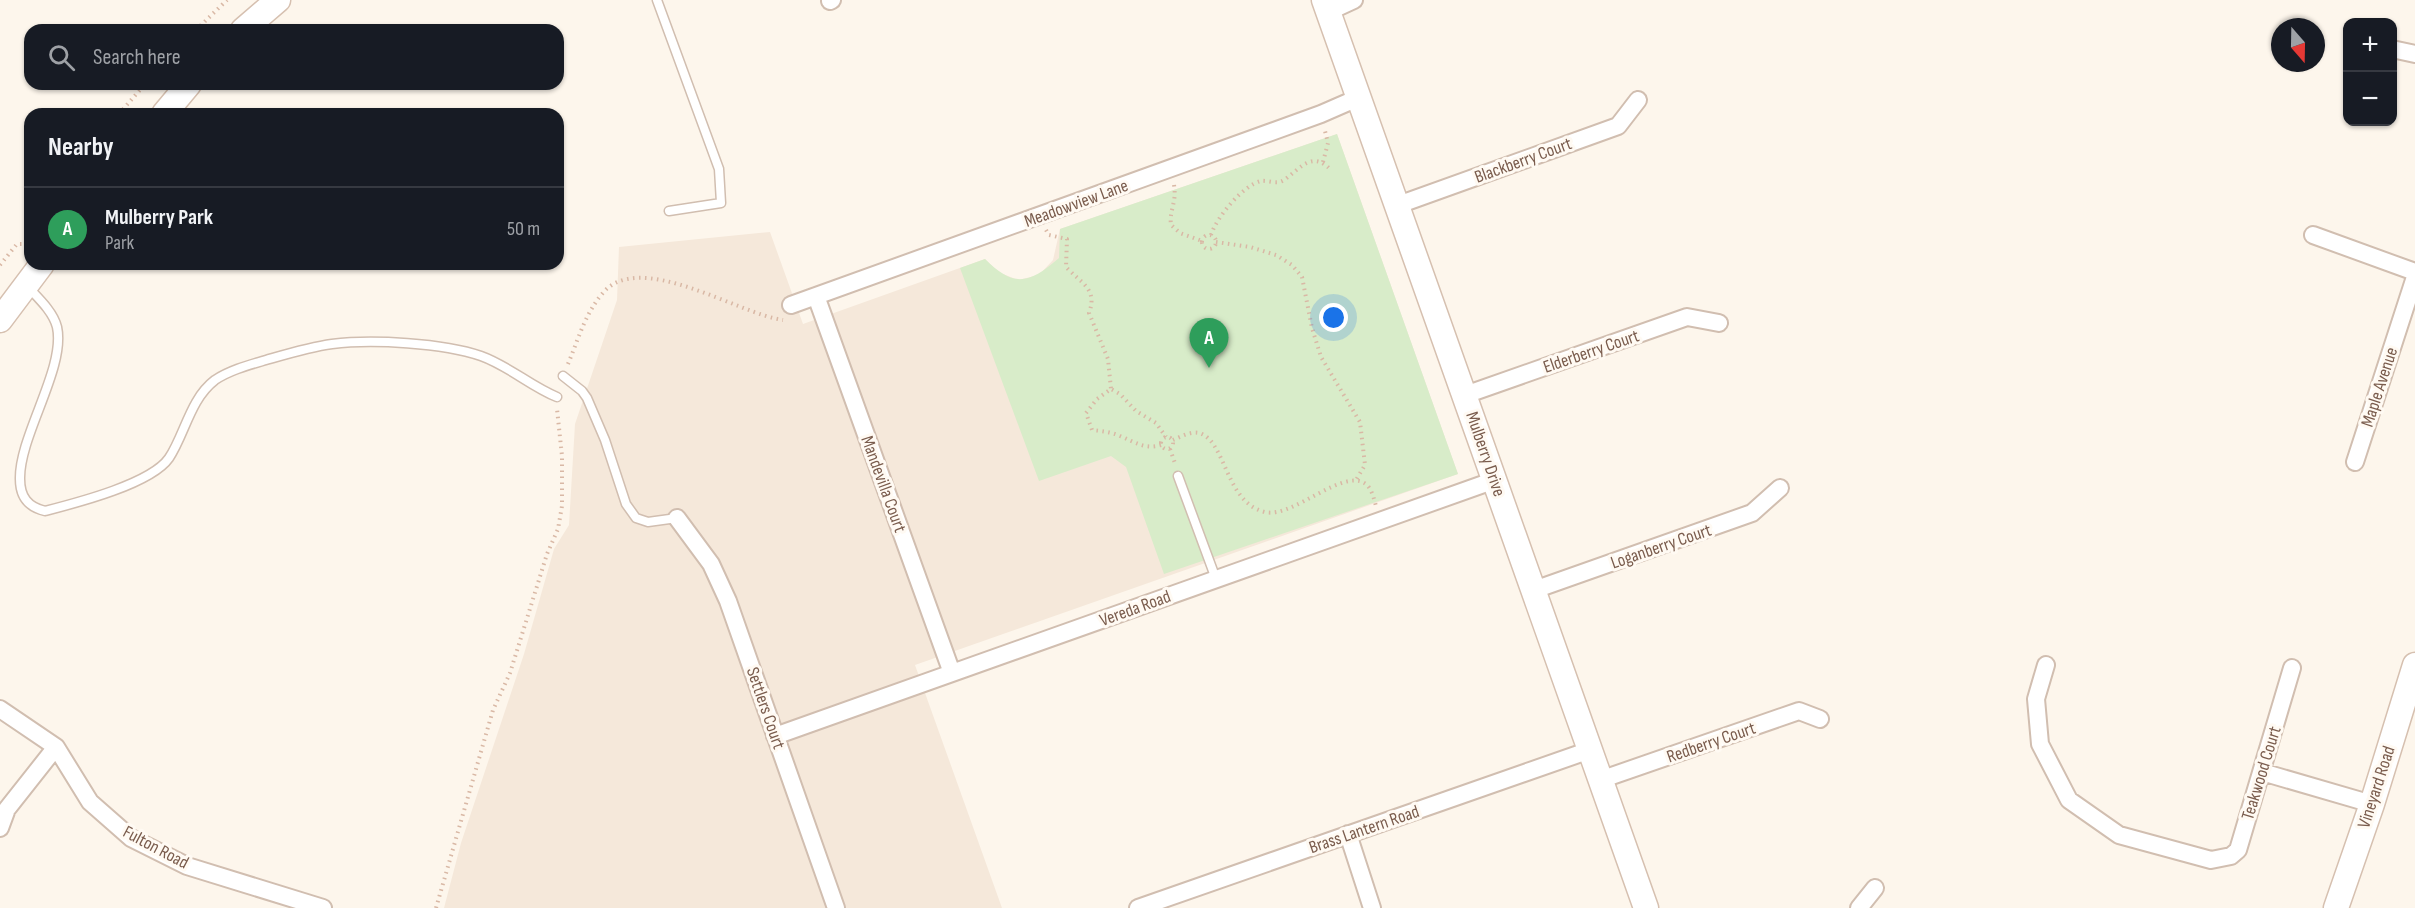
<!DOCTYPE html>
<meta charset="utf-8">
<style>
:root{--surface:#171b24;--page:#242831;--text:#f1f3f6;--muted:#9ea1a6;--line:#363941;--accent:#8c9099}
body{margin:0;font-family:"Sofia Sans Condensed",sans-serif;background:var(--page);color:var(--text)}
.controls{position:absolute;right:18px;top:18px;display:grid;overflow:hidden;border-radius:12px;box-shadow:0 2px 4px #0004}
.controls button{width:54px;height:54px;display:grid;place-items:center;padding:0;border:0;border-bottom:2px solid var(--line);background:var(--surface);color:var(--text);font:30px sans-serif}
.compass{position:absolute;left:2271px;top:18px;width:54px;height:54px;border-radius:50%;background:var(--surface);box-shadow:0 2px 4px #0004;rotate:160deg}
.you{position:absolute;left:1334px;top:318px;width:21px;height:21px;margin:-15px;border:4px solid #fff;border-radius:50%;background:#1a73e8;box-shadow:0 0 0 9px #1a73e833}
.badge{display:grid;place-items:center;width:39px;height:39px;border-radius:50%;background:var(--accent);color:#fff;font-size:20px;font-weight:700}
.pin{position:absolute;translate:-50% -50px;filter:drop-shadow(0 2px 3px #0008)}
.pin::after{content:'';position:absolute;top:32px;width:21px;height:18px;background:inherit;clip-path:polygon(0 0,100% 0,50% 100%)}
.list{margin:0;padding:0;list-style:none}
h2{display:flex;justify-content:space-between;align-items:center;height:78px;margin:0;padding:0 24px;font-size:26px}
h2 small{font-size:20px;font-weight:400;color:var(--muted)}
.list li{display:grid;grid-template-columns:39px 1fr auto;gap:18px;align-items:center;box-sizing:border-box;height:84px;padding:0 24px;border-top:2px solid var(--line)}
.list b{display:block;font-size:22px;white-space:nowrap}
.list p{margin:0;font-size:20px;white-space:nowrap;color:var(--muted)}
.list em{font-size:20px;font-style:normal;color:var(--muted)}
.icon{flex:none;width:33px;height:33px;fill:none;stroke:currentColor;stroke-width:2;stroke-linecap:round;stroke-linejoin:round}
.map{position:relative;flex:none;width:2415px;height:908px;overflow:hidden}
.search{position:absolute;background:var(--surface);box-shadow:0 2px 4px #0004;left:24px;top:24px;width:540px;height:66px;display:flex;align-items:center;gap:15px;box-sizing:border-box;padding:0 21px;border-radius:18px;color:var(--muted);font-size:22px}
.panel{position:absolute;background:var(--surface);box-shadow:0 2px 4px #0004;left:24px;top:108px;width:540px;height:162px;border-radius:18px}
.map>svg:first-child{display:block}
.residential{fill:#f5e8da}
.green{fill:#d8ecc9}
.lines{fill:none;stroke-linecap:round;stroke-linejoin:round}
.lane-casing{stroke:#d1beb0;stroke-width:11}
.street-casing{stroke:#d1beb0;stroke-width:20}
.secondary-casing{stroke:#d6c0b0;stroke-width:27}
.path{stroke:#d9b8a5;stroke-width:4;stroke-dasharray:1.5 4.5;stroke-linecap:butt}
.lane{stroke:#fff;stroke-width:8}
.street{stroke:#fff;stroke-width:16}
.secondary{stroke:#fff;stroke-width:24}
.labels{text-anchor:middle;stroke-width:6;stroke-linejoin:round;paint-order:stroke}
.street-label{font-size:18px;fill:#7a5c4d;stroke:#fffaf3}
</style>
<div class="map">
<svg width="2415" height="908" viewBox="0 0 2415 908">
<rect width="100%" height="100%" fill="#fdf6ec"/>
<path class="residential" d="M1337 134 1458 474 915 665 1002 908H444L461 843 524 654 554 549 569 525 575 424 617 300 619 247 770 232 803 324 985 259 998 272 1018 280 1039 275 1053 260 1060 229Z"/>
<path class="green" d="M1337 134 1458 474 1164 574 1126 467 1111 456 1039 481 960 268 985 259C1014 288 1029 284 1059 258L1060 229Z"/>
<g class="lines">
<defs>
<path id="lane" d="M657 0 719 169 721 203 669 211
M27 286C37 297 53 311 57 327 66 368 19 436 20 479 20 497 28 507 45 511 76 503 151 484 169 458 185 434 190 399 215 380 230 370 249 365 266 360 287 354 310 347 332 344 372 339 443 343 481 356 509 366 530 386 557 397
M563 376 582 391 587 398 605 440 626 504 636 518 648 522 677 518
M1178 476 1216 579"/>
<path id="street" d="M830 1 832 0
M1328 12 1354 0
M2392 49 2415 54
M1398 205 1618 126 1638 100
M2313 235 2415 272
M816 296 952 673
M791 305 1321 114 1360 97
M1465 395 1687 317 1719 323
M2355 462 2415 277
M677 518 711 564 728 601 836 908
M1534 590 1752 513 1780 488
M2046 665 2036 699 2040 744 2069 800 2119 835 2211 860 2231 856 2238 850 2292 668
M0 709 56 747 90 802 131 838 187 866 323 908
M775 736 1495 480
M2262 772 2372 804
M1600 780 1799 711 1820 719
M0 828 7 809 56 747
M1348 834 1372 908
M1138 908 1590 750
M1859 908 1875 888"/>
<path id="secondary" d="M1324 0 1646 908
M243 30 278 0
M164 114 189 84
M0 320 42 264
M2336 908 2372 804 2415 665"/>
</defs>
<use href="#lane" class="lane-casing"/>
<use href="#street" class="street-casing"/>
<use href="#secondary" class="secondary-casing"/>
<path class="path" d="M196 30 227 0
M119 114 145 84
M1323 162 1328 143 1325 131
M1174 185C1177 203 1169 210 1171 225L1180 233 1202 241
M1046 230 1049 235 1067 239 1066 267C1081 283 1098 289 1089 313L1108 359 1111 389
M1202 242a7 7 0 1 1 14 0a7 7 0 1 1-14 0Z
M1211 235C1216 218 1243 185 1261 181 1268 180 1277 185 1284 180 1301 168 1312 150 1331 170
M1216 242 1250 247 1276 255 1292 265 1302 277 1312 328 1321 357 1360 422 1365 465 1356 480
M0 265 17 244H26
M568 364C578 340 585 314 602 294 638 248 738 314 783 320
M1161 443a6 6 0 1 1 12 0a6 6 0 1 1-12 0Z
M1173 440C1180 437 1191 431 1199 433 1226 440 1225 503 1265 512 1293 519 1345 465 1367 485 1372 490 1374 499 1376 506
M1161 445C1145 450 1135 442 1120 436 1111 432 1102 431 1092 430L1086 413 1097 399 1111 389 1120 394 1136 411 1156 423 1166 437
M1170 449 1176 466
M436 908 493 710 510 673 547 554 558 529 562 506V456L557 409"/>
<use href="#lane" class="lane"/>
<use href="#street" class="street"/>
<use href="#secondary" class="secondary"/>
</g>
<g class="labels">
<g class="street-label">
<text transform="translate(1523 160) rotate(-20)" y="6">Blackberry Court</text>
<text transform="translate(1076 203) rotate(-20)" y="6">Meadowview Lane</text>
<text transform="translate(1591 351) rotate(-19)" y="6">Elderberry Court</text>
<text transform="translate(2379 387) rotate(-72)" y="6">Maple Avenue</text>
<text transform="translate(1486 454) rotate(71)" y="6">Mulberry Drive</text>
<text transform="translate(884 484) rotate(70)" y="6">Mandevilla Court</text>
<text transform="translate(1661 546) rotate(-19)" y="6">Loganberry Court</text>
<text transform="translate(1135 608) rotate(-20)" y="6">Vereda Road</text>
<text transform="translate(766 708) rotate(71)" y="6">Settlers Court</text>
<text transform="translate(1711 742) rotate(-19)" y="6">Redberry Court</text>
<text transform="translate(2261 773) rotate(-73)" y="6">Teakwood Court</text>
<text transform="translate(2376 787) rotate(-72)" y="6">Vineyard Road</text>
<text transform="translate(1364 829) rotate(-19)" y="6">Brass Lantern Road</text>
<text transform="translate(156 847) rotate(28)" y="6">Fulton Road</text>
</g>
</g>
</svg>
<div class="controls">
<button>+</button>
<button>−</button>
</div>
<svg class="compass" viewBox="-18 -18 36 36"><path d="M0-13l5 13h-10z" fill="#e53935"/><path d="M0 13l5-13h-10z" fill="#9ea1a6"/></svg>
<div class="you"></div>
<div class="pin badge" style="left:1209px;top:368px;background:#2e9e5b">A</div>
<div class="search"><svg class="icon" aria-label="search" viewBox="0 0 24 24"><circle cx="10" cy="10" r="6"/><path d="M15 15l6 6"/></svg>Search here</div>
<section class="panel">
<h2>Nearby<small></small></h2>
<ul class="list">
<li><span class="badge" style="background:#2e9e5b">A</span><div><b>Mulberry Park</b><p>Park</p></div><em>50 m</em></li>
</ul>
</section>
</div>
